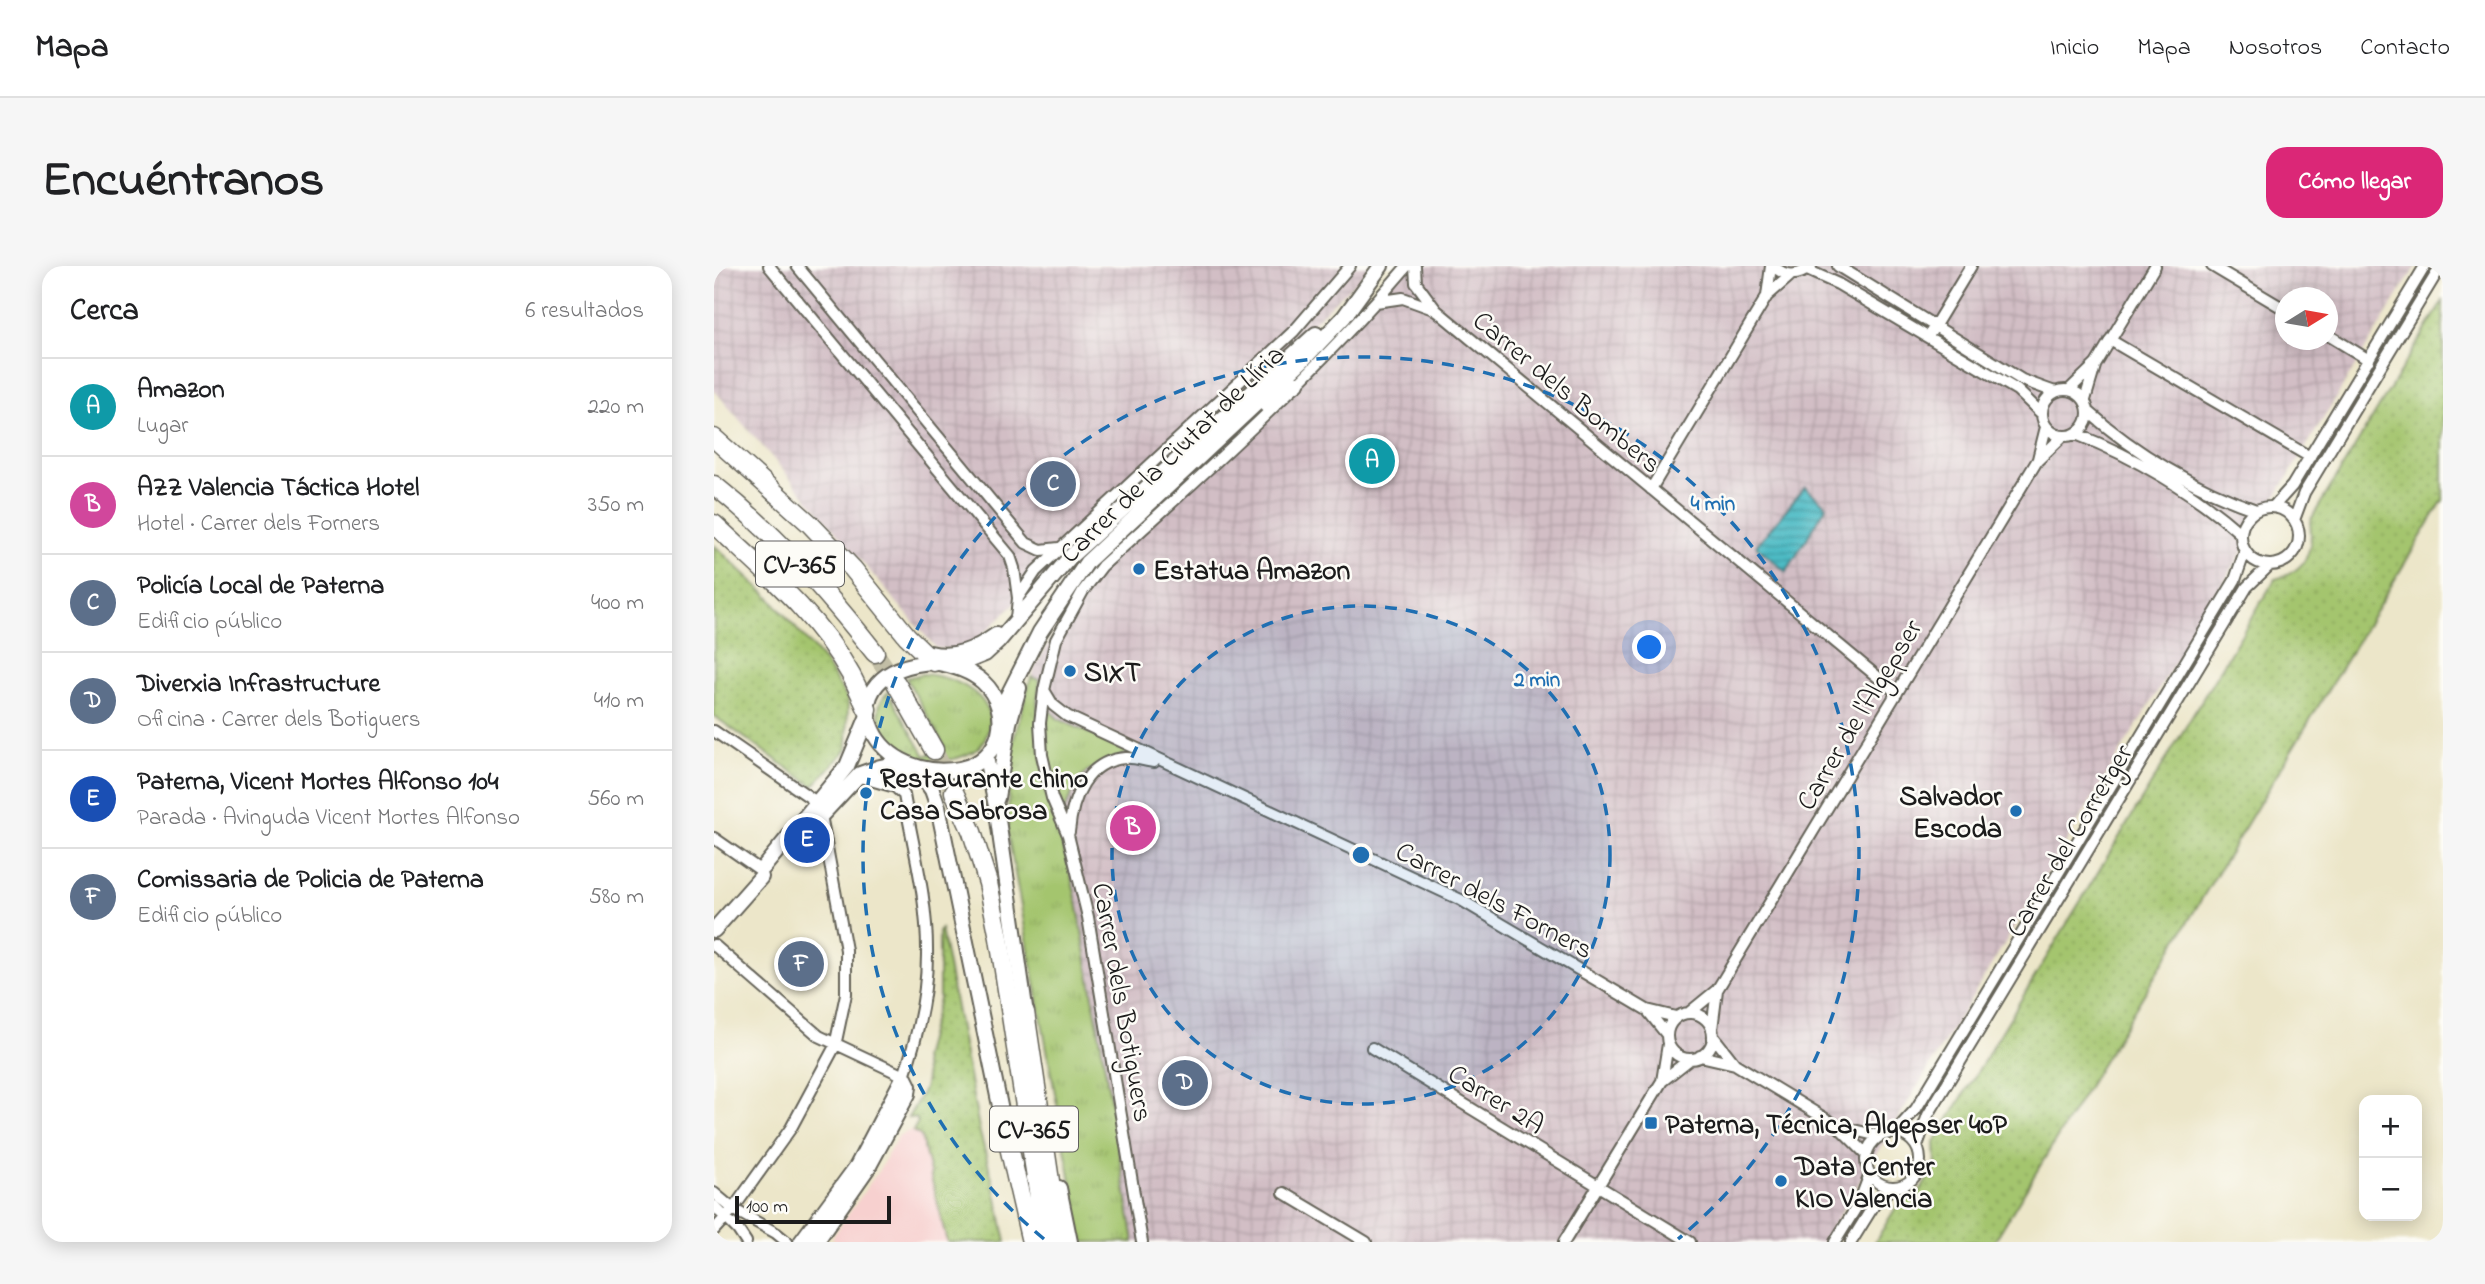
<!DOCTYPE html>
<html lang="es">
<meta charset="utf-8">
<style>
:root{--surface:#fff;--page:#f6f6f6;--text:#202124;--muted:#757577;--line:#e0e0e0;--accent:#db2777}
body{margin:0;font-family:"Indie Flower",sans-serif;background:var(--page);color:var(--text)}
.controls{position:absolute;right:21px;bottom:21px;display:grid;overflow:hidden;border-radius:14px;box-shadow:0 4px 18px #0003}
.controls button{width:63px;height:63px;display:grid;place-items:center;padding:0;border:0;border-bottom:2px solid var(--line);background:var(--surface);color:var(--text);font:35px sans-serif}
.compass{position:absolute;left:1561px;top:21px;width:63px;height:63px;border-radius:50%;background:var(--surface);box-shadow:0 4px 18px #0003;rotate:79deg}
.scale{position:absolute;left:21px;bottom:18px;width:156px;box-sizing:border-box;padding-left:7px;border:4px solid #1c1c1c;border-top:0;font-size:19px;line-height:24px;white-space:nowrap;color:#1c1c1c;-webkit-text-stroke:5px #fdfcf7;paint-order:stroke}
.you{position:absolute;left:936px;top:382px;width:24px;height:24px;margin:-18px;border:5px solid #fff;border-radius:50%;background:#1a73e8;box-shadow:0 0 0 10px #1a73e833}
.badge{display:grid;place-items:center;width:46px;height:46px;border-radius:50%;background:var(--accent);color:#fff;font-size:23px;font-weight:700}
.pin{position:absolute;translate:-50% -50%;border:4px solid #fff;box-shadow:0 2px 7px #0006}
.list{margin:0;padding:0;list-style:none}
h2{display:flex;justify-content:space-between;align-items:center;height:91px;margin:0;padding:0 28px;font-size:30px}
h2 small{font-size:23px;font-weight:400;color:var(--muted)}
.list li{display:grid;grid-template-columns:46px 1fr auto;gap:21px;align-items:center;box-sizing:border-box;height:98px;padding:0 28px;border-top:2px solid var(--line)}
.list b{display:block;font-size:26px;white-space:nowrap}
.list p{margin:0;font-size:23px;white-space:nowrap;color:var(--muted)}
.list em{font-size:23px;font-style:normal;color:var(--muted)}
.map{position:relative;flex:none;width:1729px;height:976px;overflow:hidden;border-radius:21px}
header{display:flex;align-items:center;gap:42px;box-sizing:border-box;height:98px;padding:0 35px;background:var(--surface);border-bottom:2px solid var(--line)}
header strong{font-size:33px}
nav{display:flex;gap:38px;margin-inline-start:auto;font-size:24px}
.intro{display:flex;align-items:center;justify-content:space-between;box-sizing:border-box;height:168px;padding:0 42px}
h1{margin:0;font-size:49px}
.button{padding:18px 32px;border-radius:21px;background:var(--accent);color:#fff;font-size:24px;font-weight:700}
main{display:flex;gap:42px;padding:0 42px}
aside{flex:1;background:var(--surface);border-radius:21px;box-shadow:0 4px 18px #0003}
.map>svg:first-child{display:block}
.built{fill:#f7d0cf}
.industrial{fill:url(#industrial-grid);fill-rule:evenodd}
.grass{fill:url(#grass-tufts);stroke:#607045;stroke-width:2}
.park{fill:url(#park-dots);stroke:#607045;stroke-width:2}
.water{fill:url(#water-rules);stroke:#346c70;stroke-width:2}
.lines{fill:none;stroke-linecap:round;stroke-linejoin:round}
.primary-tunnel{stroke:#c2bea6;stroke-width:18;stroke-dasharray:18 9;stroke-linecap:butt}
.minor-casing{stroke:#656359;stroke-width:14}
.tertiary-casing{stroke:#656359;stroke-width:18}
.primary-casing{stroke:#656359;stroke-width:21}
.minor{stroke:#fff;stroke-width:10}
.tertiary{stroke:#fff;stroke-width:14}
.primary{stroke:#fff;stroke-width:18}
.ring{fill:none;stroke:#1f6fb2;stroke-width:3.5;stroke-dasharray:12 9}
.poi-dot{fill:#1f6fb2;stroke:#fdfcf7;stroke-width:2.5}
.labels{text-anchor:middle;stroke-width:5;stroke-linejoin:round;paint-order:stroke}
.shield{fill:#fdfcf7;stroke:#605f5e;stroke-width:2}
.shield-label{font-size:26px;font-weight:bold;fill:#1c1c1c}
.street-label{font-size:28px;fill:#1c1c1c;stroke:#fdfcf7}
.poi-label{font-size:28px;font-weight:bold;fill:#1c1c1c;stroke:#fdfcf7;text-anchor:start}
.centre{fill:#1f6fb2;stroke:#fdfcf7;stroke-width:3.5}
.ring-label{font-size:21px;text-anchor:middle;font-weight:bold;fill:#1f6fb2;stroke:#fdfcf7;stroke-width:5;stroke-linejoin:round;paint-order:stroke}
</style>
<header>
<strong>Mapa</strong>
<nav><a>Inicio</a><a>Mapa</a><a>Nosotros</a><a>Contacto</a></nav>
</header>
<div class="intro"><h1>Encuéntranos</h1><a class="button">Cómo llegar</a></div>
<main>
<aside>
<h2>Cerca<small>6 resultados</small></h2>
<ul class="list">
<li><span class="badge" style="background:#0f9aa8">A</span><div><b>Amazon</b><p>Lugar</p></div><em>220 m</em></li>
<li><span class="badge" style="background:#d1479c">B</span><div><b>AZZ Valencia Táctica Hotel</b><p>Hotel · Carrer dels Forners</p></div><em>350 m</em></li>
<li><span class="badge" style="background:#5c6f8a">C</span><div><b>Policía Local de Paterna</b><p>Edificio público</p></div><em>400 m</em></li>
<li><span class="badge" style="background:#5c6f8a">D</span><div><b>Diverxia Infrastructure</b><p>Oficina · Carrer dels Botiguers</p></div><em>410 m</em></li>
<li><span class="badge" style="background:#1a4fb4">E</span><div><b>Paterna, Vicent Mortes Alfonso 104</b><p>Parada · Avinguda Vicent Mortes Alfonso</p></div><em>560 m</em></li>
<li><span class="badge" style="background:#5c6f8a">F</span><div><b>Comissaria de Policia de Paterna</b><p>Edificio público</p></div><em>580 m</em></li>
</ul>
</aside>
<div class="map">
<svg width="1729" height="976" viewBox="0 0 1729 976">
<defs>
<pattern id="industrial-grid" width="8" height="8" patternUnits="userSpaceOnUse" patternTransform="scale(1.75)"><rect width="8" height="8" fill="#d2bec5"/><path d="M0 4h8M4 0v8" fill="none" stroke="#b4a3a9"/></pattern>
<pattern id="grass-tufts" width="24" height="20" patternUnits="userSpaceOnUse" patternTransform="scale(1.75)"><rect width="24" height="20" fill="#a4c56e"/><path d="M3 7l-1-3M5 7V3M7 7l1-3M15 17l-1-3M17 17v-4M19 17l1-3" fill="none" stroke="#8da95f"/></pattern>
<pattern id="park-dots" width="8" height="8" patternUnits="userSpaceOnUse" patternTransform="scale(1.75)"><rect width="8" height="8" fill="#a4c56e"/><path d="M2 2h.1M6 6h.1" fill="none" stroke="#8da95f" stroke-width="1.8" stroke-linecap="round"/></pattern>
<pattern id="water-rules" width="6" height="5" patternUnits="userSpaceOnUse" patternTransform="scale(1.75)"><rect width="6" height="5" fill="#4dbbc5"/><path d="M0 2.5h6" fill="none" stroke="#3f979f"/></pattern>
</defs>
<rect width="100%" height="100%" fill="#fdfcf7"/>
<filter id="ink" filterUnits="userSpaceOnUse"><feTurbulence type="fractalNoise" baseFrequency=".0143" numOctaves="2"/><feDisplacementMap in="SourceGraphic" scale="14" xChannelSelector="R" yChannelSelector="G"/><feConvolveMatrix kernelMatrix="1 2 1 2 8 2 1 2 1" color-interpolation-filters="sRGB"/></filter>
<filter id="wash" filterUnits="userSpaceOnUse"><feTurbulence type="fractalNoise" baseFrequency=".00686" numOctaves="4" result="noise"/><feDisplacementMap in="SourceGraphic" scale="28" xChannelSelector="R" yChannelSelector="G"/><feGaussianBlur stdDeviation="1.57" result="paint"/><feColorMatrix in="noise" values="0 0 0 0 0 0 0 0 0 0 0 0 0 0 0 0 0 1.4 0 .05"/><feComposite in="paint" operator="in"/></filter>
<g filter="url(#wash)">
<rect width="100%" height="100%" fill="#ece6c9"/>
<path class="built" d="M197 864 202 865 207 870 233 976H123L118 972 165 904 184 870Z"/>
<path class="industrial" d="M0 0H655L649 9 250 386 222 382 0 124Z
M685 0H1702L1109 976H406L312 429 321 401 371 315 598 98ZM1572 32H1614V74H1572Z"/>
<path class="grass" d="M209 408C241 410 290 432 271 472 268 481 260 486 252 489 240 494 228 496 215 494 188 489 146 453 174 426L211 490 231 481 192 412Z
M317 411 326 414 323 435 330 522 354 597 364 641 420 976H368L294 569 295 491Z
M335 444 344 453 416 486 373 505 363 516 350 545C333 518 333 477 333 445Z"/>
<path class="park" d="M1729 35V234L1280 976H1161L1184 938 1202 931 1222 900 1221 876 1561 313C1592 305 1600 286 1596 255Z
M0 279 56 332 110 395 134 434 133 483 99 520 0 450Z
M227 663 266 867 282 927 292 976H233L207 870 199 865 204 856 202 852H194L210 823 212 813 209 792 225 733V665Z"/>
<path class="water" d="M1091 221 1113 240 1072 306 1042 280Z"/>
</g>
<g filter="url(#ink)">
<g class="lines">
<path class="primary-tunnel" d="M161 387 182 417
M220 484 240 526"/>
<defs>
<path id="minor" d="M55 0 296 290 300 302 304 332
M83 0 312 277 327 284 345 282
M701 0 702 17 722 44 1183 427
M1059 0C1071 11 1085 11 1097 0
M1124 0 1308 114 1341 126
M1498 0 1572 44
M1093 4 1124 18 1303 124 1328 148
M1053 30 1057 0
M662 36 689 32 722 44
M1217 66 1257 0
M1614 69 1655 94
M1396 74 1596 191
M1328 147a23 23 0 1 1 46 0a23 23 0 1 1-46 0Z
M1355 124 1382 98 1441 0
M1371 134 1381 100
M1375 146C1421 187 1483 224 1542 244
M1362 168C1421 191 1480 226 1527 268
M1324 193 1332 161
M937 223 1053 30 1077 9
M1559 241 1578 220 1711 0
M1527 270a29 29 0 1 1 58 0a29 29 0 1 1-58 0Z
M1580 254 1590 227 1727 0
M302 353 304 332 322 305 580 65 636 0
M330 424 339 439 353 450 747 634 933 744 962 751
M0 465 104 537
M355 566C358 532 372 495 411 492 420 491 431 495 440 496
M0 572 46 604
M0 679 105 770 190 810C203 772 213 729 213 689 214 635 199 581 190 529L181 521 146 511
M933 744 953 769
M976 746 1003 724 1323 195 1348 171
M953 770a23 23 0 1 1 46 0a23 23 0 1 1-46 0Z
M998 763 1003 724
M999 770 1021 798
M658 782 976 976
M986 790 1021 798 1125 861 1152 888
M948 815 954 778
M1127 861 1165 870
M1181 866 1202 843 1521 314 1531 285
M1152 894a27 27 0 1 1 54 0a27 27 0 1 1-54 0Z
M1203 880 1214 849 1533 321 1556 299
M0 927 19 943 62 967 73 976
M570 927 652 976
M0 940 24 964 32 976
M0 964 19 943 77 862 121 780 132 728V684L107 549
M428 976 374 651 354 569 338 532 328 489 326 457 330 424 342 374 369 325 388 300C494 204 600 109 693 0
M850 976 948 815 976 793
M1121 976 1145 937 1156 908
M1137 976 1160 939 1178 921"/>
<path id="tertiary" d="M552 139 583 117
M216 387C241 393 262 383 282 369
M220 396C238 399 256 404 269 416 300 445 288 495 246 503 155 520 106 403 220 396Z
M241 400 271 388 284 376 356 291 602 68
M286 445 326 366 373 296 589 94 630 51 667 0
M272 491 282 540 313 755
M202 501 218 524 224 541 292 869
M166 508 196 509 212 516
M283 532 295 457 305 422
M88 570 146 508 166 501 191 496
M49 602 133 500 153 452
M0 664 47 611
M345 922 356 976
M87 976 143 900 190 810
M102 976 155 900 194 828 195 820 190 810"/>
<path id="primary" d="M0 172 95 257 139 303 193 370 220 396
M0 219C62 268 113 326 161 387
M0 258C49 304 104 349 137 409 143 420 148 432 153 443
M182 417 220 484
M240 526 258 566 274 617 285 672 332 976
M311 746 345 976
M290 859 317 976"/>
</defs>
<use href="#minor" class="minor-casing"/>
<use href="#tertiary" class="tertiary-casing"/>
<use href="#primary" class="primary-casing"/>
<use href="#minor" class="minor"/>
<use href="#tertiary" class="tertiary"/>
<use href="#primary" class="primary"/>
</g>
</g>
<circle cx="647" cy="589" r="249" fill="#1f6fb2" fill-opacity=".12"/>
<g class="ring">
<circle cx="647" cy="589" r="249"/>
<path d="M330 973A498 498 0 1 1 964 973"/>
</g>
<g class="poi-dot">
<circle cx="425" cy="303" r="7"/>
<circle cx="356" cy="405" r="7"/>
<circle cx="152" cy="527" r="7"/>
<circle cx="1302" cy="545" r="7"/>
<rect x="930" y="850" width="14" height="14" rx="3.5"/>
<circle cx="1067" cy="915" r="7"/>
</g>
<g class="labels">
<g class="shield">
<rect x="42" y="275.5" width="88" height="45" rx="5"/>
<rect x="276" y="840.5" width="88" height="45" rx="5"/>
</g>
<g class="shield-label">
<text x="86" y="307">CV-365</text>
<text x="320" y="872">CV-365</text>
</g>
<g class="street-label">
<text transform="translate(854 125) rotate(40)" y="10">Carrer dels Bombers</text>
<text transform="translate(457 187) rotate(-44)" y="10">Carrer de la Ciutat de Llíria</text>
<text transform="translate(1144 448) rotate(-59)" y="10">Carrer de l'Algepser</text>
<text transform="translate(1354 574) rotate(-59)" y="10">Carrer del Corretger</text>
<text transform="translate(781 633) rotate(28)" y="10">Carrer dels Forners</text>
<text transform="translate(410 736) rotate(80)" y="10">Carrer dels Botiguers</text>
<text transform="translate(783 832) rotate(32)" y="10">Carrer 2A</text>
</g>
<g class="poi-label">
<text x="439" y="313">Estatua Amazon</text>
<text x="370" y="415">SIXT</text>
<text x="166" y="521">Restaurante chino<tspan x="166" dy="32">Casa Sabrosa</tspan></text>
<text x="1288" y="539" text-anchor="end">Salvador<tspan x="1288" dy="32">Escoda</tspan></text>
<text x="951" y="867">Paterna, Técnica, Algepser 40P</text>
<text x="1081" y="909">Data Center<tspan x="1081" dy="32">KIO Valencia</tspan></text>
</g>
</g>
<circle cx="647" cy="589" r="10" class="centre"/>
<g class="ring-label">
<text x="999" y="244">4 min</text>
<text x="823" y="420">2 min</text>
</g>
</svg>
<div class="controls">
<button>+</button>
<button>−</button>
</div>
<svg class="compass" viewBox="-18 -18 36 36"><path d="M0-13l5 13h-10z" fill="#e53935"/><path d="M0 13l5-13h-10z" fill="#757577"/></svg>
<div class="scale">100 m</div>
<div class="you"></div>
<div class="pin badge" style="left:658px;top:195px;background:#0f9aa8">A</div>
<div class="pin badge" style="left:419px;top:562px;background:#d1479c">B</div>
<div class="pin badge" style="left:339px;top:218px;background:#5c6f8a">C</div>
<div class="pin badge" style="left:471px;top:817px;background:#5c6f8a">D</div>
<div class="pin badge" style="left:93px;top:574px;background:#1a4fb4">E</div>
<div class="pin badge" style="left:87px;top:698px;background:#5c6f8a">F</div>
</div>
</main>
